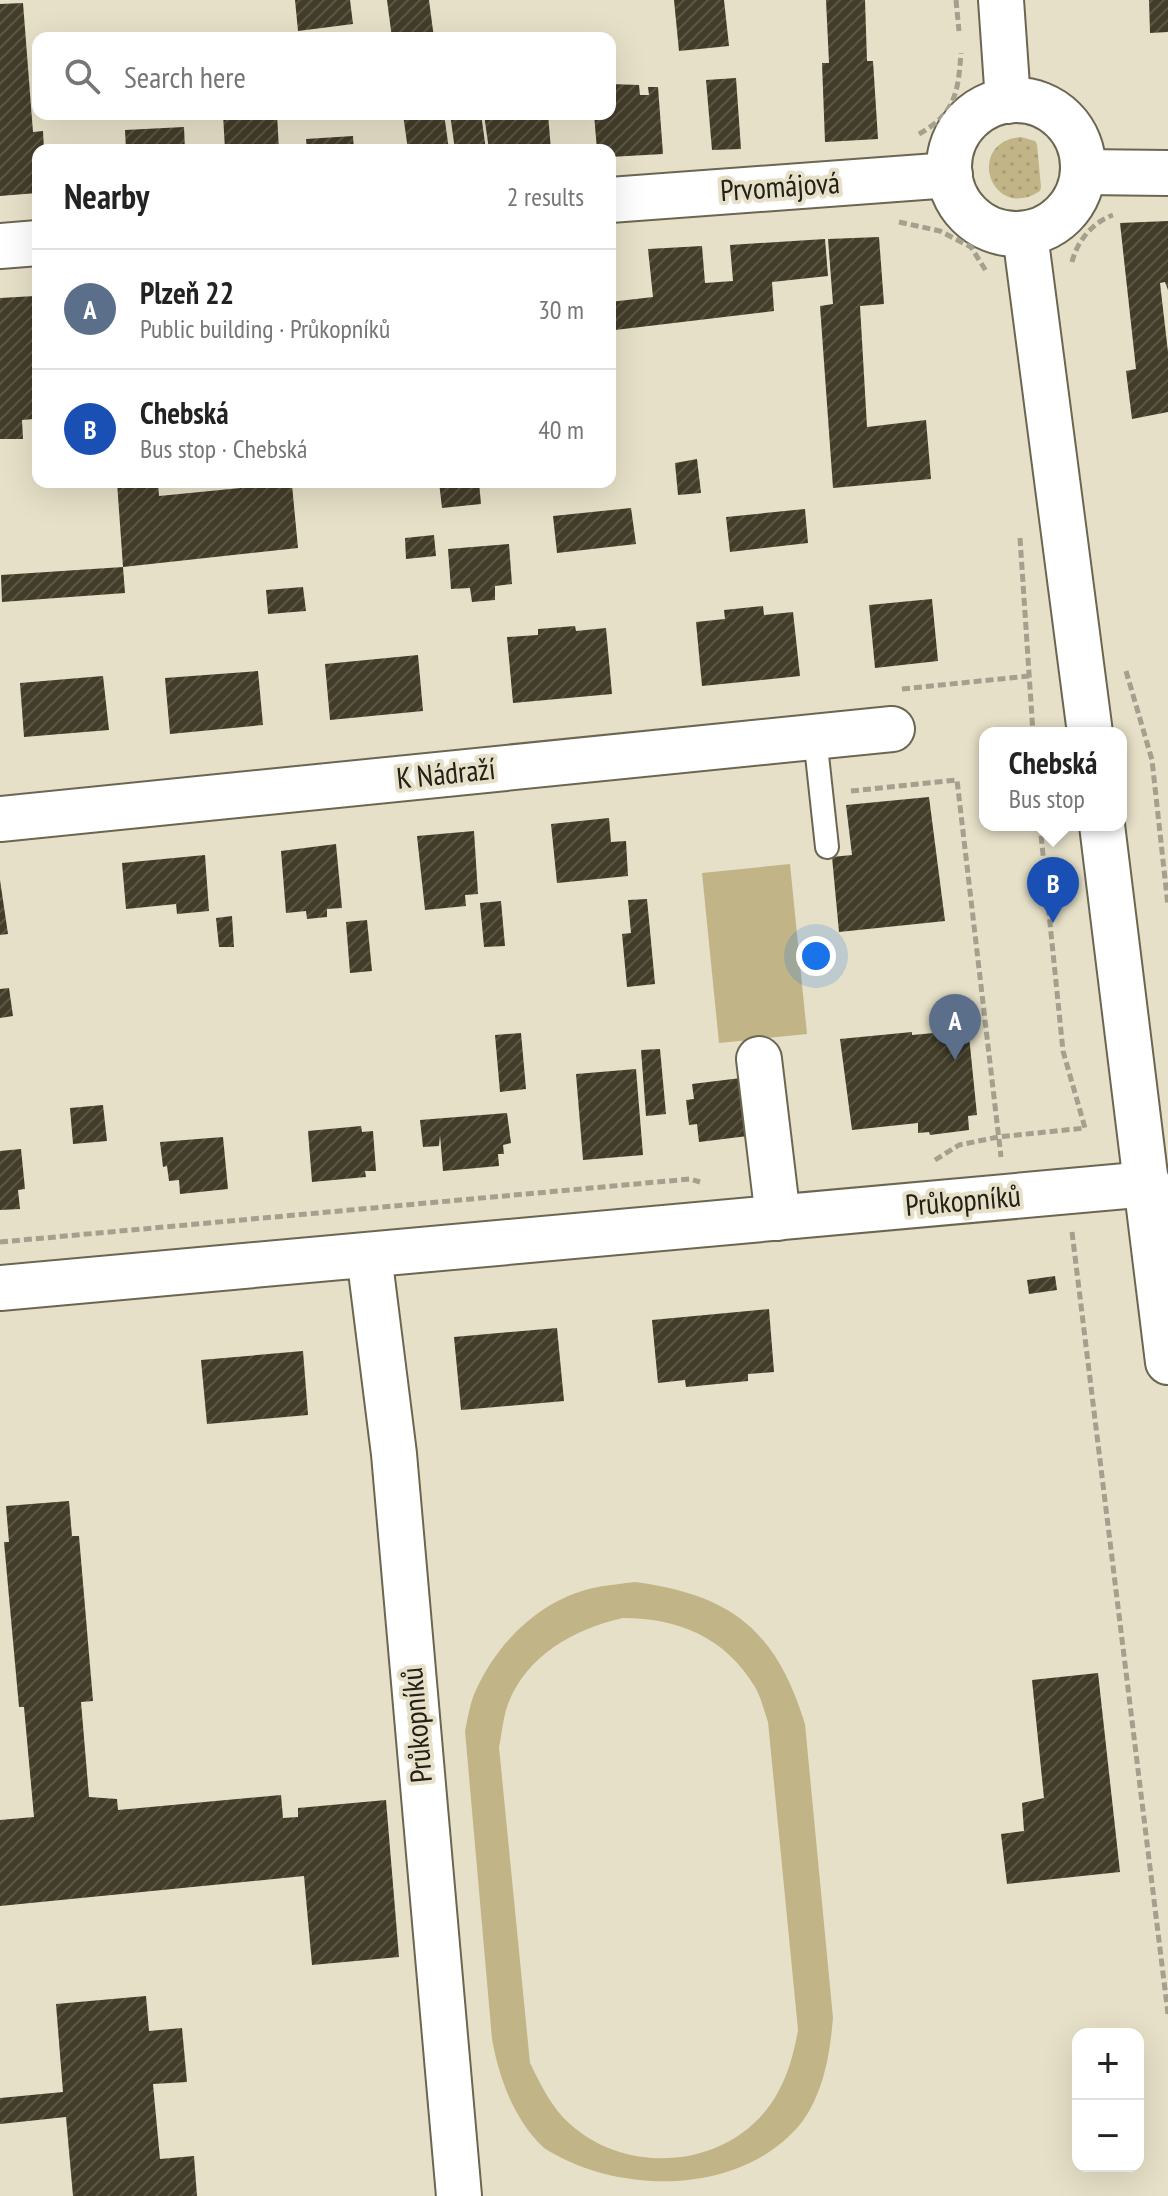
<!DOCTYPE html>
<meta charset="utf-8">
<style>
:root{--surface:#fff;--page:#f6f6f6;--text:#222;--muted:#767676;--line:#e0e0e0;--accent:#7c3aed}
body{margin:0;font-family:"PT Sans Narrow",sans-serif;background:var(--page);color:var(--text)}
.controls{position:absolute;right:24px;bottom:24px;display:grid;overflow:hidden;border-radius:16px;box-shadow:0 8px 32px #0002}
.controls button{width:72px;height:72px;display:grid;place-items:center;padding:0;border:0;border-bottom:2px solid var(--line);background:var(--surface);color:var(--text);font:40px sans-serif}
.you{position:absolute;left:816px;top:956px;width:28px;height:28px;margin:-20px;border:6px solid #fff;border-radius:50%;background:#1a73e8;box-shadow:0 0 0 12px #1a73e833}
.badge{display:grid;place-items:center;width:52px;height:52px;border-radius:50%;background:var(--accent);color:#fff;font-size:26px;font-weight:700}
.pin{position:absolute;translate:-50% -66px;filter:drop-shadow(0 2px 4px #0008)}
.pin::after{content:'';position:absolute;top:42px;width:28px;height:24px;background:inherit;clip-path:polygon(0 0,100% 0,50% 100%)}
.popup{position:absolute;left:979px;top:727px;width:148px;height:104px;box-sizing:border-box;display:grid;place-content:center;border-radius:16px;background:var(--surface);filter:drop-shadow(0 2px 6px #0005);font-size:26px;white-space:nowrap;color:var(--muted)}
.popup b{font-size:30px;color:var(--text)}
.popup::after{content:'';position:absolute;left:50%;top:100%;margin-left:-16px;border:16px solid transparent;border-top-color:var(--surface)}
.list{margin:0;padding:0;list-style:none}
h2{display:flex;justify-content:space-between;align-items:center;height:104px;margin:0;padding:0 32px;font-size:34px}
h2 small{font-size:26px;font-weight:400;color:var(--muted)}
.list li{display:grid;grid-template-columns:52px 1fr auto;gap:24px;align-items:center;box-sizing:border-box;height:120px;padding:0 32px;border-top:2px solid var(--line)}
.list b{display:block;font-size:30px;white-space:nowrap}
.list p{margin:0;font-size:26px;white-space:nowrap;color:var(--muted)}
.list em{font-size:26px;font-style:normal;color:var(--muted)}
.icon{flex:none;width:44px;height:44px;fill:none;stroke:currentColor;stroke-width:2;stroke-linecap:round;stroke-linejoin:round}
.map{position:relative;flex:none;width:1168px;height:2196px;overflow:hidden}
.search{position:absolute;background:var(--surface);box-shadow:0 8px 32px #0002;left:32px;top:32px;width:584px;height:88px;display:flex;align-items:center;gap:20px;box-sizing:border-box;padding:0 28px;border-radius:16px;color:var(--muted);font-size:30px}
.panel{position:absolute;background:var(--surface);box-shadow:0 8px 32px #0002;left:32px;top:144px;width:584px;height:344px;border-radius:16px}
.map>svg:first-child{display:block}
.grass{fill:url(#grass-dots)}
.pitch{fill:#c1b587;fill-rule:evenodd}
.building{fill:url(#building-hatch)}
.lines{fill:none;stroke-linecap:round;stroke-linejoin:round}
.service-casing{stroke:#6b6651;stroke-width:26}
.minor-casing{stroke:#6b6651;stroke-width:48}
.tertiary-casing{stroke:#6b6651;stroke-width:48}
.secondary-casing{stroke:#6b6651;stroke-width:48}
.path{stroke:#a4a08d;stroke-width:5;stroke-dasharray:8 4;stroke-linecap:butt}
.service{stroke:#fff;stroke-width:22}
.minor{stroke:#fff;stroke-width:44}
.tertiary{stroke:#fff;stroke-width:44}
.secondary{stroke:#fff;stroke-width:44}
.labels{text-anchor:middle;stroke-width:8;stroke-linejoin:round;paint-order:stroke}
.street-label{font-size:30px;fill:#222017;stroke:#e6e0c8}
</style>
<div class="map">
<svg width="1168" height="2196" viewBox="0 0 1168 2196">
<defs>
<pattern id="grass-dots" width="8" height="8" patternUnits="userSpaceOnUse" patternTransform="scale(2)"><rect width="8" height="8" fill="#c1b587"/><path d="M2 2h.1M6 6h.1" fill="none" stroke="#a69b74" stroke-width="1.8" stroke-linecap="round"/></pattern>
<pattern id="building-hatch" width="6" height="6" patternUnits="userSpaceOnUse" patternTransform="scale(2)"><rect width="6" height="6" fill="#423d29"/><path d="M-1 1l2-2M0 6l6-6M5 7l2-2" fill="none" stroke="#5b5646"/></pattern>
</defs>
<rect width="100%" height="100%" fill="#e6e0c8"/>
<path class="grass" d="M1021 137 1035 141 1037 144 1041 187 1040 191C991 223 964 142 1021 137Z"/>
<path class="pitch" d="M790 864 807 1034 719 1043 702 873Z
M635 1582C732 1595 776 1630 805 1724L833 2018C830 2053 824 2092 802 2122 743 2196 619 2196 544 2148 514 2120 499 2078 492 2039L465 1731C468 1718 470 1702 476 1690 498 1642 540 1600 593 1588 606 1585 621 1584 635 1582ZM623 1618C678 1618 725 1637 755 1687 761 1697 764 1711 768 1722L798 2030C794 2052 789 2073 777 2094 736 2167 631 2179 570 2124 551 2107 541 2085 530 2063L499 1747C502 1734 503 1717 508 1704 527 1655 574 1629 623 1618Z"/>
<path class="building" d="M295 0H350L353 24 298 31Z
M387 0H429L434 38H392Z
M674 0H724L729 46 679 51Z
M826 0H865L867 61H873L878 139 825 142 822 63H829Z
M1149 0H1168V32L1150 33Z
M23 3 33 132 43 131 44 150H38V155H35L37 193 0 196V4Z
M736 78 741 149 712 150 706 80Z
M610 84 639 85 640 95H649L648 87H658L663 154 610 157V150H597L594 114H610Z
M223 114H277L279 150H225Z
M403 114H444L449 150H408Z
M450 114H481L486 150H455Z
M484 114H548L551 150H489Z
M184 127 185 150H126L125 130Z
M353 136 354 150H307L306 139Z
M1168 221V290L1165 282 1160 283 1168 352V412L1132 419 1126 371 1136 369 1120 223Z
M879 237 884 304 860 306 867 427 926 420 931 479 833 488 820 306 833 304 828 239Z
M825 239 828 276 772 282 774 311 615 330 614 321 610 322V302L653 297 648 249 702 246 705 283 733 281 730 245Z
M35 296 38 376H33L34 419 22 420 23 439H0V298Z
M697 459 701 493 678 495 675 463Z
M117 482H158L159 496 270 485V482H303V484L292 485 298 548 123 567Z
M439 482H479L481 504 442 508Z
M631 508 636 544 557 553 553 516Z
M805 509 808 543 730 552 726 517Z
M434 535 436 556 406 559 405 538Z
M509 544 512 584 495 586V600L472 602 470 588 451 589 448 549Z
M123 567 125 593 2 602 1 575Z
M303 587 306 611 268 614 266 590Z
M932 599 938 661 875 668 869 605Z
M763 606 764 615 793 612 800 676 702 686 696 622 725 619 724 610Z
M575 626 576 631 606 628 612 694 513 703 507 637 538 635V629Z
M418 655 423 711 330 720 325 664Z
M258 671 263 725 170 734 165 678Z
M103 676 109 730 24 737 20 683Z
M929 797 945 921 839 932 832 857 852 855 846 805Z
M609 818 611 842 626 841 628 876 557 883 551 824Z
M474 831 478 894 465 895 466 906 425 910 417 836Z
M336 844 342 908 327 909V917L307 919 306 911 286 913 281 851Z
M205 855 209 911 177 914 176 904 126 909 122 863Z
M0 880 8 934 0 935Z
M647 899 655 984 627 987 622 934 631 933 628 900Z
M501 901 505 946 484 947 480 903Z
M232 916 234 947H219L216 918Z
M367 920 372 971 350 973 346 922Z
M9 988 13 1016 0 1018V989Z
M968 1026 977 1115 968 1116 969 1130 930 1135 929 1132 918 1133V1123L852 1130 840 1039 912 1032V1035L934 1033V1030Z
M521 1033 526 1089 500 1092 495 1035Z
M660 1049 666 1114 646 1116 641 1050Z
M636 1069 643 1155 583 1160 576 1074Z
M741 1078 748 1136 699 1142 697 1124 689 1125 686 1100 694 1099 692 1084Z
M103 1105 107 1141 73 1144 70 1108Z
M507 1113 511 1143 503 1145 504 1154H498L499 1166 443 1171 440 1135 439 1146 423 1147 420 1120Z
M361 1126 362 1132 373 1131 376 1171H365L366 1177 312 1182 308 1131Z
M223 1137 228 1189 180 1194 179 1180 169 1181 167 1166 163 1167 160 1142Z
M21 1149 25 1189 18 1190 20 1209 0 1210V1151Z
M1055 1276 1057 1290 1029 1294 1027 1280Z
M769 1309 774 1372 748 1374V1381L686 1387 685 1380 658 1383 652 1320Z
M557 1328 564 1401 461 1410 454 1337Z
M303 1351 308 1415 207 1424 201 1360Z
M69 1501 72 1536H79L93 1701 81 1702 89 1797 117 1799 118 1810 281 1795 283 1818 298 1817V1808L386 1800 399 1957 312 1965 304 1876 0 1906V1820L34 1817 24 1707H19L4 1542H9L6 1506Z
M1098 1673 1120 1872 1007 1884 1001 1834 1024 1831 1022 1803 1044 1798 1032 1680Z
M146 1996 149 2031 182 2028 187 2082 153 2084 160 2159 194 2156 197 2196H73L66 2117 0 2124V2098L63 2092 56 2004Z"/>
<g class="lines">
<defs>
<path id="service" d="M815 737 827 847"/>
<path id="minor" d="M0 819 892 729
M759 1059 778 1218
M369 1255 394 1454 459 2196
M0 1288 1148 1184"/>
<path id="tertiary" d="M1083 172 1168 173
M610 200 950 175
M0 246 38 243"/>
<path id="secondary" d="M1001 0 1008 101
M949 167a67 67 0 1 1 134 0a67 67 0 1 1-134 0Z
M1025 234 1090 733
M1102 825 1168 1362"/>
</defs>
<use href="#service" class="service-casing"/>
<use href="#minor" class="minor-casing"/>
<use href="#tertiary" class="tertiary-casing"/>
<use href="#secondary" class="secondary-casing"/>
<path class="path" d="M956 0 959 31
M919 134C956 113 958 92 961 53
M899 222 940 231 971 247 986 271
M1072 262C1077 241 1093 222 1113 215
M1020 538 1033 733
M1126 671 1152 760 1168 906
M902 689 1029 676
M851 791 957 780 1001 1157
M935 1160 959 1145 998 1137 1085 1128 1063 1051 1040 825
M1072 1232 1168 2014
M0 1242 690 1179 700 1182"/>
<use href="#service" class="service"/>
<use href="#minor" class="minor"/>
<use href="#tertiary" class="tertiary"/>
<use href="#secondary" class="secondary"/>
</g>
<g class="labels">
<g class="street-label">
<text transform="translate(780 187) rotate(-4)" y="10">Prvomájová</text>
<text transform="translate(446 774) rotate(-6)" y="10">K Nádraží</text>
<text transform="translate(963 1201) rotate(-5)" y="10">Průkopníků</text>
<text transform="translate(417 1725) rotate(-95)" y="10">Průkopníků</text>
</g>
</g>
</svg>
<div class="controls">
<button>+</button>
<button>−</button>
</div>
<div class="you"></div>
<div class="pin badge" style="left:955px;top:1060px;background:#5c6f8a">A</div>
<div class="pin badge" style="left:1053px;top:923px;background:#1a4fb4">B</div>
<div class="popup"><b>Chebská</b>Bus stop</div>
<div class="search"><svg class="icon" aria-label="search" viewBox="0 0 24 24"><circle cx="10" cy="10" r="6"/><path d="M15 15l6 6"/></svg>Search here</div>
<section class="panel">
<h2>Nearby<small>2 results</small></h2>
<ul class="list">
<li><span class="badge" style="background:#5c6f8a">A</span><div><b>Plzeň 22</b><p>Public building · Průkopníků</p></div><em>30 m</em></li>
<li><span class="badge" style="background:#1a4fb4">B</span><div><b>Chebská</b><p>Bus stop · Chebská</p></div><em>40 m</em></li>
</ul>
</section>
</div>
